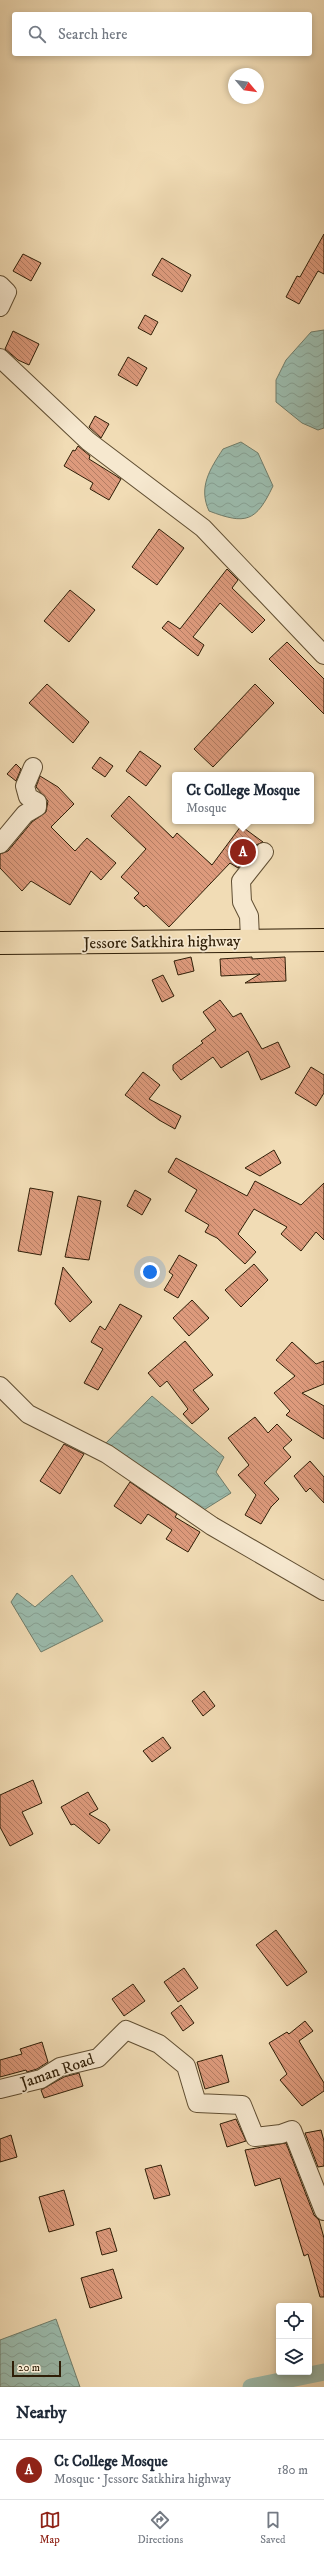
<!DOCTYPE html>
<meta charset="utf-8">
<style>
:root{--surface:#fff;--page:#f6f6f7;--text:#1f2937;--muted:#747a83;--line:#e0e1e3;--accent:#8f2418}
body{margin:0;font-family:"IM FELL DW Pica",serif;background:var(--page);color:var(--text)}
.controls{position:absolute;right:12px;bottom:12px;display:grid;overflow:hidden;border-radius:4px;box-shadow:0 2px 6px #0003}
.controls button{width:36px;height:36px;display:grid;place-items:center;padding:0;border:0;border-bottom:1px solid var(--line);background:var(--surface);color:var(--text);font:20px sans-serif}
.compass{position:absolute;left:228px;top:68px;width:36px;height:36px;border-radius:50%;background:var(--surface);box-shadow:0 2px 6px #0003;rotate:119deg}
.scale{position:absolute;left:12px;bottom:10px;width:49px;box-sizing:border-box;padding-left:4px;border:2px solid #2f1e07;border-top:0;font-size:11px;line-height:14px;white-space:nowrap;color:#2f1e07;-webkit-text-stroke:3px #f6e8cf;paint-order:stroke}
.you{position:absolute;left:150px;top:1272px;width:14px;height:14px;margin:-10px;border:3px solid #fff;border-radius:50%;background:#1a73e8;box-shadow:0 0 0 6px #1a73e833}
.badge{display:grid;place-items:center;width:26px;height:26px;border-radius:50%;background:var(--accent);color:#fff;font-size:13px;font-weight:700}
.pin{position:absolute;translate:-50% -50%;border:2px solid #fff;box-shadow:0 1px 4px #0006}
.popup{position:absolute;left:172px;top:772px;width:142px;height:52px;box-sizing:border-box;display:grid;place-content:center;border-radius:4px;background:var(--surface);filter:drop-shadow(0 1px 3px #0005);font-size:13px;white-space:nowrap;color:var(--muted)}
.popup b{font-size:15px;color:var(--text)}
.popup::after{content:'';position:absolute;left:50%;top:100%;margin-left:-8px;border:8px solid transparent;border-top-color:var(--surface)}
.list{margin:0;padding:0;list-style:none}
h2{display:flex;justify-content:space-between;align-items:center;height:52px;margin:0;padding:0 16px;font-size:17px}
h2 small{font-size:13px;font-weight:400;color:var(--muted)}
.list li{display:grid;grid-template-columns:26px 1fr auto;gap:12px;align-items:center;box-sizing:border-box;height:60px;padding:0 16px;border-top:1px solid var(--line)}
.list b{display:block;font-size:15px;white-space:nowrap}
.list p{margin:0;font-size:13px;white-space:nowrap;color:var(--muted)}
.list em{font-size:13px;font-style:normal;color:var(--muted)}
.icon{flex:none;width:22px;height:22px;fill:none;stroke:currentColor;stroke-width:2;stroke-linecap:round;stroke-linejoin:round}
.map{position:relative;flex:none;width:324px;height:2387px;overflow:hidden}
.search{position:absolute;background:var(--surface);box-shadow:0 2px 6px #0003;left:12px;right:12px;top:12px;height:44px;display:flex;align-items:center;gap:10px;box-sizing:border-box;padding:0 14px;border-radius:4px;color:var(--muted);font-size:15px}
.sheet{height:112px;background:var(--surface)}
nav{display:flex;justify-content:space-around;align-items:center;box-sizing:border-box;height:56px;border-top:1px solid var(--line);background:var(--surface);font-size:11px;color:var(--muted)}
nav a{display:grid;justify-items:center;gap:2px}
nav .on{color:var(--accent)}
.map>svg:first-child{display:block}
.water{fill:url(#water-waves);stroke:#707d6b}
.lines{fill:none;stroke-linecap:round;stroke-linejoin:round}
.canal{stroke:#9bbcae;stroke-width:17}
.building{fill:url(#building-back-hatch);stroke:#2f1e07}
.minor-casing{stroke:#604e32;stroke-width:20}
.highway-casing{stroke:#2f1e07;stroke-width:24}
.minor{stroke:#f6e8cf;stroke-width:18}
.highway{stroke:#f1dcb5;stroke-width:22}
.labels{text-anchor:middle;stroke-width:3.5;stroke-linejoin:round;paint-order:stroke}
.street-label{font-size:16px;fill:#2f1e07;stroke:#f6e8cf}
</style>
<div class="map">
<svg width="324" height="2387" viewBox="0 0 324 2387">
<defs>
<pattern id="water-waves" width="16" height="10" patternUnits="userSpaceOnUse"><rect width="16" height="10" fill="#9bbcae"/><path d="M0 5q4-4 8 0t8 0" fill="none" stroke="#86a194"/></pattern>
<pattern id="building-back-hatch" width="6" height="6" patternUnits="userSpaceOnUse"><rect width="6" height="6" fill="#dd9a7c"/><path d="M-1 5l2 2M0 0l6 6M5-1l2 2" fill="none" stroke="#b47d64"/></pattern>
</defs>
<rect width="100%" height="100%" fill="#f1dcb5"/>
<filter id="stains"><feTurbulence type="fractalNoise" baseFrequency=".005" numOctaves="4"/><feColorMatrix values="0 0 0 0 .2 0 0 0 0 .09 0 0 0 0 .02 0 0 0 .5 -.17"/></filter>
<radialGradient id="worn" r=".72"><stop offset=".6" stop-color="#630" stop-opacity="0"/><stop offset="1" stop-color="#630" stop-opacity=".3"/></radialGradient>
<path class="water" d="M324 330V428L318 430 302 423 276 402V380L286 360 311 332Z
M241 442 258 453 273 486C256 522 246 525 209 511 198 487 210 469 223 449Z
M152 1396 224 1457 216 1472 231 1493 199 1513 104 1445Z
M72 1575 103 1621 41 1652 11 1602 17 1593 35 1607Z
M56 2319 80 2387H0V2340Z"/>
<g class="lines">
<path class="canal" d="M251 2387 324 2372"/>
</g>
<path class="building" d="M324 234V274L318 271 299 304 286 297 297 276 300 277Z
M23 254 41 263 31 281 13 271Z
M162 258 191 275 182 292 152 275Z
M145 315 158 322 151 335 138 328Z
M13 331 39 344 29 365 18 360 5 349Z
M128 357 147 368 137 386 118 375Z
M95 416 109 424 101 438 89 427Z
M78 446 90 456 89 459 121 479 109 500 90 489 93 483 64 466 73 450 75 451Z
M159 529 184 548 157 585 132 567Z
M227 569 238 580 232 588 265 620 252 633 220 603 193 637 204 645 198 656 162 628 168 621 180 629Z
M70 590 95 610 69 642 44 621Z
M287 642 324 679V714L269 659Z
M47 684 89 722 73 743 29 703Z
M255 684 274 703 213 767 194 749Z
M140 751 161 766 146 786 126 771Z
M100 757 113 766 105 777 92 768Z
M16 764 21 769 16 781 7 774Z
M40 776 58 787 74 804 51 827 75 851 87 838 116 863 101 880 91 871 70 905 31 881 22 891 0 868V854L8 851 32 822 46 812 48 801 36 787Z
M129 796 173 838 177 833 212 865 241 826 263 842 256 845 238 868 230 863 169 927 146 905 144 907 134 898 139 893 121 877 146 849 111 816Z
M191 957 194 971 178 975 174 961Z
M252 957V959L285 957 286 981 245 983 260 974 221 976 220 959Z
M163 975 174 996 162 1002 152 980Z
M220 1000 233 1017 241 1013 262 1049 278 1042 290 1067 261 1080 248 1051 221 1068 213 1057 181 1080 173 1070V1065L203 1043 201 1041 216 1030 203 1012Z
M311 1067 324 1075V1093L316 1106 295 1093Z
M143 1072 160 1085 149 1099 181 1116 175 1129 159 1120 125 1095Z
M274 1150 281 1163 260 1176 245 1168Z
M176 1158 247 1196 255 1181 301 1205 324 1183V1240L316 1232 301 1251 281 1234 287 1227 254 1209 238 1234 256 1252 245 1264 217 1238 205 1232 209 1225 185 1211 197 1190 168 1172Z
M30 1188 53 1192 41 1255 18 1251Z
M135 1190 151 1199 142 1215 127 1206Z
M78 1196 101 1201 89 1260 65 1257Z
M179 1255 197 1265 178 1298 164 1290 173 1275 169 1272Z
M254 1264 268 1280 241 1307 225 1290Z
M63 1267 92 1302 70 1322 55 1304Z
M192 1300 209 1318 189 1336 173 1318Z
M120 1304 142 1316 98 1390 84 1383 103 1349 91 1342 100 1326 105 1330Z
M185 1341 213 1375 193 1390 209 1409 192 1424 183 1414 188 1409 167 1381 160 1387 148 1373Z
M292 1342 316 1364 324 1361V1384L302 1393 324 1406V1439L286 1415 290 1411 274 1393 295 1376 276 1360Z
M255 1417 268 1433 277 1424 292 1440 283 1448 291 1457 264 1483 279 1499 271 1507 261 1524 245 1515 256 1495 238 1475 249 1465 228 1438Z
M64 1444 84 1454 60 1494 40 1481Z
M310 1461 324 1477V1503L310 1488 306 1492 294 1476Z
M130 1482 177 1514 175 1517 200 1532 188 1552 166 1539 172 1530 148 1514 141 1524 114 1506Z
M204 1691 215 1706 203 1716 192 1701Z
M163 1737 171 1748 152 1762 143 1751Z
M33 1780 42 1803 22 1812 33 1834 10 1846 0 1827V1795Z
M88 1792 98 1809 89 1814 106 1824 110 1830 99 1844 74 1824 71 1825 61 1807Z
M276 1930 307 1972 287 1986 256 1945Z
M184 1968 198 1988 178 2002 164 1982Z
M133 1984 145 2001 124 2016 112 1999Z
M181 2005 194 2023 183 2031 171 2013Z
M305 2021 313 2031 299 2041 324 2083V2091L302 2106 280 2080 287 2074 269 2043 287 2032 289 2034Z
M42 2042 48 2062 37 2069 27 2072 26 2070 0 2077V2060L22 2054 20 2049Z
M222 2055 229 2082 205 2089 197 2062Z
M79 2073 83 2086 44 2098 41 2090 64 2077Z
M236 2119 246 2141 227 2147 220 2124Z
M321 2130 324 2141V2166L318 2167 305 2133Z
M11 2135 17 2157 0 2162V2139Z
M286 2143 314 2215 319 2220 324 2238V2297H320L308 2254 304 2256 280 2178 255 2186 245 2150Z
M161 2165 170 2195 154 2199 145 2169Z
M64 2190 74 2225 49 2232 39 2197Z
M110 2228 117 2251 102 2255 96 2232Z
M113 2269 122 2298 90 2308 81 2278Z"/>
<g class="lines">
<defs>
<path id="minor" d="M0 285 7 292 0 307
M0 358 88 441 203 528 324 655
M0 844 25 814 37 807V802L28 797 25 786 33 767
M250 939 249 916 242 902 241 881 264 852
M0 1386 28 1414 107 1454 212 1526 324 1591
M0 2089 41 2079 60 2067 98 2058 126 2030 159 2044 186 2066 197 2103 242 2105 255 2137 281 2134 292 2130 324 2211"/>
<path id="highway" d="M0 943 324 940"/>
</defs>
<use href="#minor" class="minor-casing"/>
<use href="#highway" class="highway-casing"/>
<use href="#minor" class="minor"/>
<use href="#highway" class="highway"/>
</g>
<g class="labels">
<g class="street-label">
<text transform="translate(162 941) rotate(-1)" y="6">Jessore Satkhira highway</text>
<text transform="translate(57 2070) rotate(-19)" y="6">Jaman Road</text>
</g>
</g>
<rect width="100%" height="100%" filter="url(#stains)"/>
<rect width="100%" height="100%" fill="url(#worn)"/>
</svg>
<div class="controls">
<button><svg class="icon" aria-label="locate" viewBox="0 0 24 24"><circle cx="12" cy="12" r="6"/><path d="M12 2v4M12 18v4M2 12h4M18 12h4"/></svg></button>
<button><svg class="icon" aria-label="layers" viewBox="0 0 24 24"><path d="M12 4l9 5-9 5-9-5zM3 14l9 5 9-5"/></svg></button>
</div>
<svg class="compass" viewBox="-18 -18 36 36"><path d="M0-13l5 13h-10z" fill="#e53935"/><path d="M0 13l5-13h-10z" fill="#747a83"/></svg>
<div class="scale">20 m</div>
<div class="you"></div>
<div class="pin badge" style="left:243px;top:852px">A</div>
<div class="popup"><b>Ct College Mosque</b>Mosque</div>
<div class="search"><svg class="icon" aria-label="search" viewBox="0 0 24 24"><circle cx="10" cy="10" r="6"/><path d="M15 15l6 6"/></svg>Search here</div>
</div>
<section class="sheet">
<h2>Nearby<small></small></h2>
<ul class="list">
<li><span class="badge">A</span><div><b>Ct College Mosque</b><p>Mosque · Jessore Satkhira highway</p></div><em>180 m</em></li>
</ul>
</section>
<nav>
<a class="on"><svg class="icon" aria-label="map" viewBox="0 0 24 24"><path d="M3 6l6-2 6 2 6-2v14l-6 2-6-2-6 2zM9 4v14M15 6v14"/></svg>Map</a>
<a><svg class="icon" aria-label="directions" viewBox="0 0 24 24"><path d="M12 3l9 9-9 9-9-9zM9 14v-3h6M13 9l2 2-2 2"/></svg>Directions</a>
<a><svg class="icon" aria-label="saved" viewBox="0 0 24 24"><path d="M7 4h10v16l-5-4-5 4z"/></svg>Saved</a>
</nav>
